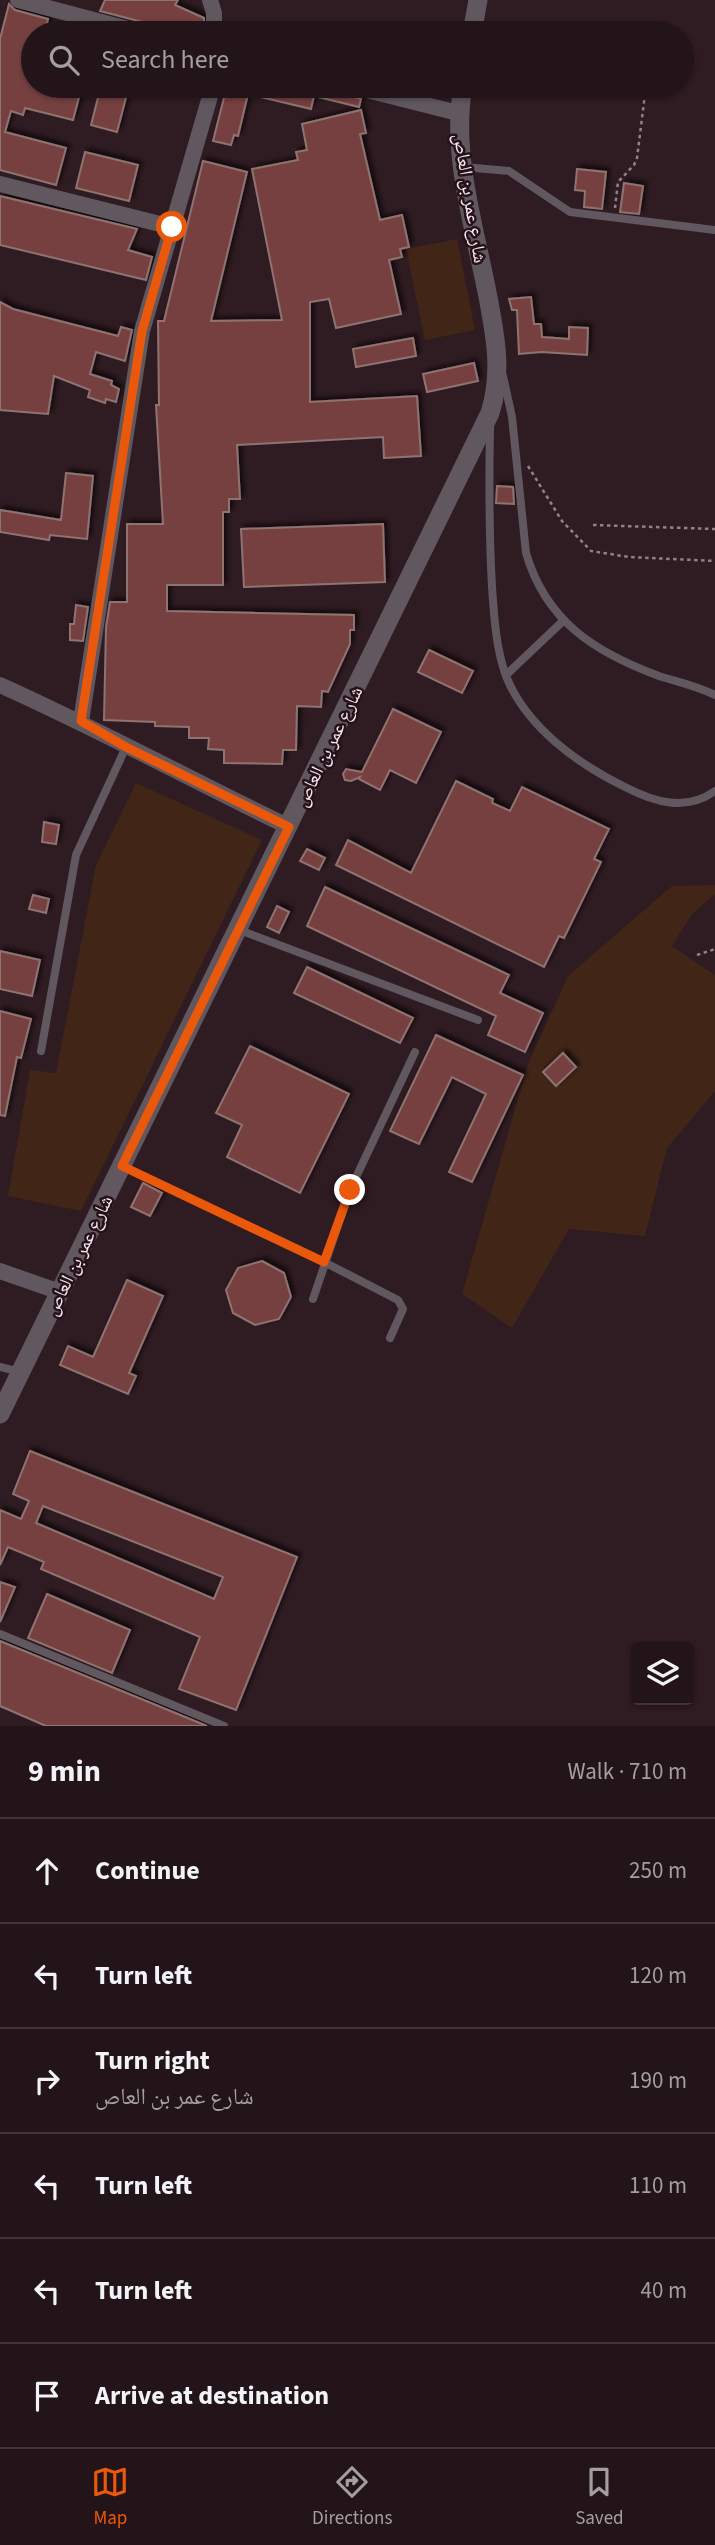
<!DOCTYPE html>
<meta charset="utf-8">
<style>
:root{--surface:#23141a;--page:#2b1d23;--text:#f1f3f6;--muted:#a39ea2;--line:#403339;--accent:#ea580c}
body{margin:0;font-family:"Source Sans 3","Noto Naskh Arabic",sans-serif;background:var(--page);color:var(--text)}
.controls{position:absolute;right:21px;bottom:21px;display:grid;overflow:hidden;border-radius:7px;box-shadow:0 2px 5px #0004}
.controls button{width:63px;height:63px;display:grid;place-items:center;padding:0;border:0;border-bottom:2px solid var(--line);background:var(--surface);color:var(--text);font:35px sans-serif}
.stop{position:absolute;width:21px;height:21px;margin:-16px;border:5px solid #ea580c;border-radius:50%;background:#fff}
.stop.end{background:#ea580c;border-color:#fff;box-shadow:0 2px 7px #0008}
.list{margin:0;padding:0;list-style:none}
h2{display:flex;justify-content:space-between;align-items:center;height:91px;margin:0;padding:0 28px;font-size:30px}
h2 small{font-size:23px;font-weight:400;color:var(--muted)}
.list li{display:grid;grid-template-columns:46px 1fr auto;gap:21px;align-items:center;box-sizing:border-box;height:105px;padding:0 28px;border-top:2px solid var(--line)}
.list b{display:block;font-size:26px;white-space:nowrap}
.list p{margin:0;font-size:23px;white-space:nowrap;color:var(--muted)}
.list em{font-size:23px;font-style:normal;color:var(--muted)}
.icon{flex:none;width:38px;height:38px;fill:none;stroke:currentColor;stroke-width:2;stroke-linecap:round;stroke-linejoin:round}
.map{position:relative;flex:none;width:715px;height:1726px;overflow:hidden}
.search{position:absolute;background:var(--surface);box-shadow:0 2px 5px #0004;left:21px;right:21px;top:21px;height:77px;display:flex;align-items:center;gap:18px;box-sizing:border-box;padding:0 24px;border-radius:38px;color:var(--muted);font-size:26px}
.sheet{height:721px;background:var(--surface)}
nav{display:flex;justify-content:space-around;align-items:center;box-sizing:border-box;height:98px;border-top:2px solid var(--line);background:var(--surface);font-size:19px;color:var(--muted)}
nav a{display:grid;justify-items:center;gap:4px}
nav .on{color:var(--accent)}
.map>svg:first-child{display:block}
.green{fill:#412517}
.building{fill:#76403f;stroke:#8e7371;stroke-width:2;fill-rule:evenodd;filter:url(#shadow)}
.lines{fill:none;stroke-linecap:round;stroke-linejoin:round}
.path{stroke:#928186;stroke-width:2.5;stroke-dasharray:3.5 3.5;stroke-linecap:butt}
.service{stroke:#60575f;stroke-width:8}
.minor{stroke:#60575f;stroke-width:16}
.tertiary{stroke:#60575f;stroke-width:19}
.route{stroke:#ea580c;stroke-width:9}
.labels{text-anchor:middle;stroke-width:5;stroke-linejoin:round;paint-order:stroke}
.street-label{font-size:19px;fill:#f5e7eb;stroke:#251119}
</style>
<div class="map">
<svg width="715" height="1726" viewBox="0 0 715 1726">
<defs>
<filter id="shadow"><feDropShadow dx="3.5" dy="-3.5" stdDeviation="2" flood-color="#0009"/></filter>
</defs>
<rect width="100%" height="100%" fill="#2f1b22"/>
<path class="green" d="M457 239 475 330 425 340 406 249Z
M136 783 262 840 81 1211 8 1196 30 1070 56 1073 96 865Z
M715 885V894L692 914 672 946 715 975V1091L667 1148 645 1236 569 1229 512 1328 462 1294 528 1064 568 976 672 886Z"/>
<path class="building" d="M105 0H178L175 5 204 18V33H181L161 23 158 31 152 29 146 23 100 11Z
M9 4 15 10 48 19 45 33H33V86H82L73 120 25 108 23 115 11 111 5 132 66 148 56 185 0 170V39Z
M101 86H129L117 132 91 125Z
M227 86H317L361 99 359 107 314 96 311 109 248 94 238 136 234 135 231 145 213 141Z
M361 110 366 133 360 134 380 220 402 215 409 247 400 249 402 257 389 260 401 314 336 328 329 299 310 302V402L417 396 421 456 384 458 383 437 237 445 240 499H229V512H223V585H167V611L354 615V630H350V644L328 692 322 691 321 707 297 706 296 750H283L282 764 224 763V750L208 749 209 738H189V727L155 726V722L104 720 106 627 110 602H127V524H163L156 405H159L158 321H164L203 161 247 172 211 321 282 320 252 169 298 160 296 152 307 150 302 124Z
M85 152 138 165 129 201 76 188Z
M577 169 606 172 602 209 584 207 585 191 575 190Z
M624 183 643 186 639 214 620 212Z
M0 196 137 229 128 250 152 257 146 280 0 245Z
M531 297 534 324H541L542 337 569 339V327L588 328 587 355 542 352 519 354 517 310H512L509 299Z
M0 302 13 309 118 336 121 327 132 330 125 361 96 352 90 374 112 381 111 385 119 389 116 402 106 399 105 403 88 397 90 390 54 376 48 414 0 410Z
M413 338 416 356 356 367 353 349Z
M474 363 478 381 427 392 423 374Z
M66 473 93 476 87 539 50 535 49 540 0 532V510L61 520Z
M497 486 513 487 514 504 496 503Z
M383 524 385 582 244 587 241 529Z
M76 605 88 607 83 641 70 640V624H74Z
M429 650 473 671 462 693 418 672Z
M393 709 441 732 416 783 390 770 380 790 359 779 360 777 351 781 345 780 343 774 346 769 362 772Z
M456 781 493 799 492 803 510 811 522 787 609 829 594 859 601 862 564 938 559 936 544 967 336 865 348 840 411 873Z
M44 822 59 825 56 844 42 842Z
M307 849 325 858 319 870 300 861Z
M325 887 509 975 500 993 543 1013 525 1052 488 1035 496 1016 307 926Z
M33 895 49 899 46 913 29 909Z
M277 906 289 912 279 933 267 927Z
M0 951 40 960 32 996 0 989Z
M307 967 413 1018 400 1043 294 993Z
M0 1011 31 1019 21 1058 17 1057 5 1116 0 1115Z
M436 1035 523 1075 472 1182 449 1172 486 1094 452 1077 419 1144 390 1131Z
M250 1046 349 1094 300 1193 227 1157 242 1125 216 1113Z
M563 1053 576 1067 556 1086 543 1072Z
M143 1183 162 1193 150 1216 131 1207Z
M262 1261 284 1273 291 1297 279 1319 255 1325 233 1313 226 1290 238 1268Z
M127 1280 163 1296 129 1373 136 1376 128 1394 60 1365 68 1346 93 1357Z
M30 1451 297 1557 236 1710 179 1689 200 1637 41 1569 44 1562 8 1547 0 1565V1510L21 1519 29 1501 13 1494ZM43 1506 223 1577 214 1599 36 1523Z
M0 1582 15 1587 0 1622Z
M47 1594 130 1630 112 1673 28 1638Z
M0 1641 207 1726H46L0 1706Z"/>
<g class="lines">
<path class="path" d="M615 208 618 182 634 165 637 158 646 86
M528 466 562 521 591 551 629 557 715 561
M593 525 715 529
M697 955 715 949"/>
<path class="service" d="M463 167 509 171 570 212 715 230
M503 376 512 417 526 553C546 621 594 652 659 676 678 682 697 686 715 695
M490 427C489 480 489 533 492 587 494 616 496 649 506 676 526 727 578 764 625 787 654 802 686 812 715 791
M506 675 563 621
M237 929 478 1020
M41 1051 76 855 126 747
M122 1166 324 1262 398 1300 403 1309 390 1338
M313 1299 350 1190 415 1052
M0 1367 20 1372
M0 1634 224 1726"/>
<path class="minor" d="M18 0 143 33
M210 0 214 13V33
M351 86 458 113
M0 184 172 227
M0 685C98 729 192 780 289 827
M81 721 142 331 213 86
M0 1271 60 1292"/>
<path class="tertiary" d="M472 33 478 0
M0 1414 490 413C503 372 495 333 487 292 474 225 451 153 463 86"/>
</g>
<g class="lines">
<path class="route" d="M172 227 142 331 81 721 126 747 289 827 122 1166 324 1262 350 1190"/>
</g>
<g class="labels">
<g class="street-label">
<text transform="translate(471 198) rotate(81)" y="7">شارع عمر بن العاص</text>
<text transform="translate(328 746) rotate(-64)" y="7">شارع عمر بن العاص</text>
<text transform="translate(78 1255) rotate(-64)" y="7">شارع عمر بن العاص</text>
</g>
</g>
</svg>
<div class="controls">
<button><svg class="icon" aria-label="layers" viewBox="0 0 24 24"><path d="M12 4l9 5-9 5-9-5zM3 14l9 5 9-5"/></svg></button>
</div>
<div class="stop" style="left:172px;top:227px"></div>
<div class="stop end" style="left:350px;top:1190px"></div>
<div class="search"><svg class="icon" aria-label="search" viewBox="0 0 24 24"><circle cx="10" cy="10" r="6"/><path d="M15 15l6 6"/></svg>Search here</div>
</div>
<section class="sheet">
<h2>9 min<small>Walk · 710 m</small></h2>
<ul class="list">
<li><svg class="icon" aria-label="ahead" viewBox="0 0 24 24"><path d="M12 20V5M6 11l6-6 6 6"/></svg><div><b>Continue</b></div><em>250 m</em></li>
<li><svg class="icon" aria-label="left" viewBox="0 0 24 24"><path d="M17 20v-9H6M10 6l-5 5 5 5"/></svg><div><b>Turn left</b></div><em>120 m</em></li>
<li><svg class="icon" aria-label="right" viewBox="0 0 24 24"><path d="M7 20v-9h11M14 6l5 5-5 5"/></svg><div><b>Turn right</b><p>شارع عمر بن العاص</p></div><em>190 m</em></li>
<li><svg class="icon" aria-label="left" viewBox="0 0 24 24"><path d="M17 20v-9H6M10 6l-5 5 5 5"/></svg><div><b>Turn left</b></div><em>110 m</em></li>
<li><svg class="icon" aria-label="left" viewBox="0 0 24 24"><path d="M17 20v-9H6M10 6l-5 5 5 5"/></svg><div><b>Turn left</b></div><em>40 m</em></li>
<li><svg class="icon" aria-label="arrive" viewBox="0 0 24 24"><path d="M6 21V4h12l-3 4 3 4H6"/></svg><div><b>Arrive at destination</b></div></li>
</ul>
</section>
<nav>
<a class="on"><svg class="icon" aria-label="map" viewBox="0 0 24 24"><path d="M3 6l6-2 6 2 6-2v14l-6 2-6-2-6 2zM9 4v14M15 6v14"/></svg>Map</a>
<a><svg class="icon" aria-label="directions" viewBox="0 0 24 24"><path d="M12 3l9 9-9 9-9-9zM9 14v-3h6M13 9l2 2-2 2"/></svg>Directions</a>
<a><svg class="icon" aria-label="saved" viewBox="0 0 24 24"><path d="M7 4h10v16l-5-4-5 4z"/></svg>Saved</a>
</nav>
